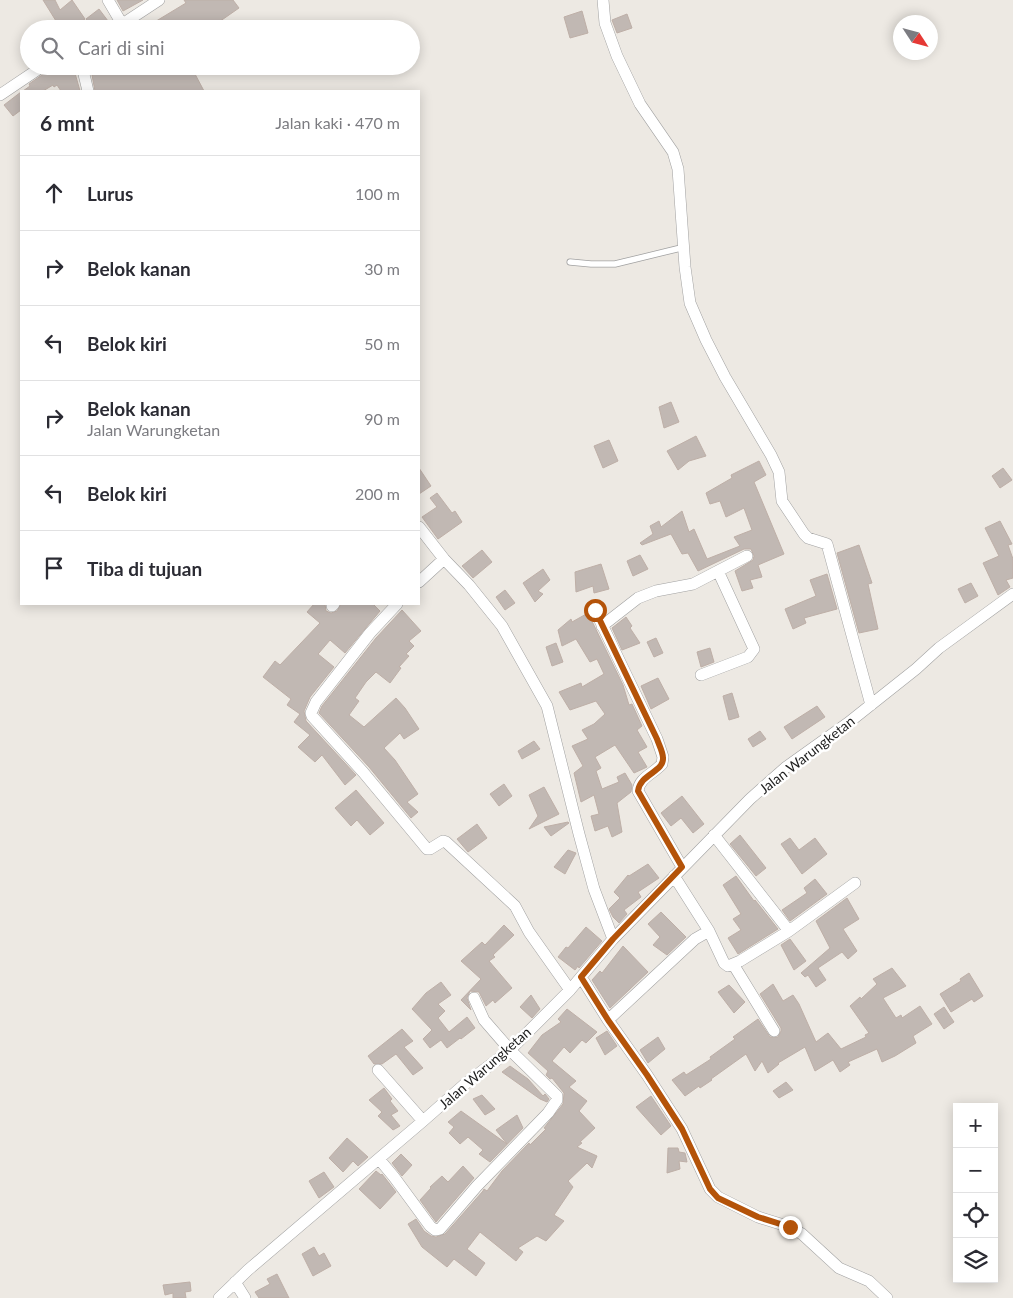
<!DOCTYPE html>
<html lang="id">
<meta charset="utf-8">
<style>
:root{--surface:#fff;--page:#f7f7f7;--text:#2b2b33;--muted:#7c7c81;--line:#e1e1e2}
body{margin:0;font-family:Lato,sans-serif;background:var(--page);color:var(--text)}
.controls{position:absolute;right:15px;bottom:15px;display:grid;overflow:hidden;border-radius:0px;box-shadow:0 2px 12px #0003}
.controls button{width:45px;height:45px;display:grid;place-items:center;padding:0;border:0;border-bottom:1px solid var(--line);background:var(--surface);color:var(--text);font:25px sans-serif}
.compass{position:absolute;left:893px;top:15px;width:45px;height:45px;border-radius:50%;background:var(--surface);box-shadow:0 2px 12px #0003;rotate:126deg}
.stop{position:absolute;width:15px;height:15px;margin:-11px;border:4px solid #b45309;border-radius:50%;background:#fff}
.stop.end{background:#b45309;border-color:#fff;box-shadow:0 1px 5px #0008}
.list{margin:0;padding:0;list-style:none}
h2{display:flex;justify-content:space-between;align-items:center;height:65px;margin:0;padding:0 20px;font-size:21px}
h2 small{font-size:16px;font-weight:400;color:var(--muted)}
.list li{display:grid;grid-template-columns:32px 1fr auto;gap:15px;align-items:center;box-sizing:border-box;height:75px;padding:0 20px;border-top:1px solid var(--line)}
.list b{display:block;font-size:19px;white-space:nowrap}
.list p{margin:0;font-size:16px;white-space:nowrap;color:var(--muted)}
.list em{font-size:16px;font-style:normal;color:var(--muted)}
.icon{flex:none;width:28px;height:28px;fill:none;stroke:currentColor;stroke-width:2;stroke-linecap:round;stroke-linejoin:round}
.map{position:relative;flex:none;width:1013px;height:1298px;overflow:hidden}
.search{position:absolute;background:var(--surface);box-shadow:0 2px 12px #0003;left:20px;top:20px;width:400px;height:55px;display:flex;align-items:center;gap:12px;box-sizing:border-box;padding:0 18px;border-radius:28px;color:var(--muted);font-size:19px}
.panel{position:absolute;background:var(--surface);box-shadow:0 2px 12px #0003;left:20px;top:90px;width:400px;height:515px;border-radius:0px}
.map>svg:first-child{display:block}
.building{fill:#c1b8b3;stroke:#beafa7}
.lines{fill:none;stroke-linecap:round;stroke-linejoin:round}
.service-casing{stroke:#a1a1a1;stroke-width:7}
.minor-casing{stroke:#a1a1a1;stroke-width:12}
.service{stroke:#fff;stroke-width:5.5}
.minor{stroke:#fff;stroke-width:11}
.route{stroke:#b45309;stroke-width:6}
.labels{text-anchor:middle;stroke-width:5;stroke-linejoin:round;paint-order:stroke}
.street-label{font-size:14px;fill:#1d1d1d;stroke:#fff}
</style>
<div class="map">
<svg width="1013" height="1298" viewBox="0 0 1013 1298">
<rect width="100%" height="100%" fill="#ede9e3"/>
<path class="building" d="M43 0H55L60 10 72 0 85 19 72 29H61Z
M117 0H143L123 11Z
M184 0H233L239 8 216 24 219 29H143L186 3Z
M99 9 108 21 97 29H93L86 19Z
M582 11 588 33 570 38 564 17Z
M627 14 632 28 617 33 612 20Z
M55 66 59 71 67 66H73L80 91H61L57 85 54 87 53 85 43 91H23L30 86 29 84Z
M96 66H165L166 69 169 68 172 74 187 66H204L195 74 204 91H95L92 75 99 72Z
M21 92V110L13 116 4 105Z
M671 402 679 422 664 428 659 407Z
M696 436 706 456 689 461 678 470 667 451Z
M609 440 618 461 603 468 594 446Z
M759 461 766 475 754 482 784 554 758 565 762 577 750 580 753 588 742 591 735 571 753 560 754 556 751 549H744L698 571 688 553 682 554 671 534 642 545 640 543 653 534 650 526 659 521 661 527 682 511 689 532 694 529 707 559 740 546 734 537 752 530 744 508 726 517 720 501 710 504 706 493 732 478 731 475Z
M419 468 431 486 419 494Z
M1003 468 1012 480 1000 488 992 476Z
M437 493 452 513 455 511 462 522 438 539 422 517 437 507 430 498Z
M1000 521 1012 544 1008 545 1013 559V578L1006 580 1010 587 998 595 983 563 999 556 985 528Z
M859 545 872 583 868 584 878 629 859 633 837 553Z
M482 550 492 562 473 578 462 566Z
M640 555 648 569 633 576 627 561Z
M601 564 609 589 594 593 593 586 576 592 575 572Z
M543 569 550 580 538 591 543 594 535 602 523 583Z
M827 574 837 609 804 618 806 623 793 629 785 609 816 596 810 580Z
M971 583 978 596 965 603 958 589Z
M505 590 515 603 505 610 496 597Z
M314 604H325L326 611 331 613 337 611 341 604H373L380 611 345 653 330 640 319 653 318 654 334 667 310 697 304 711 306 721 356 775 345 785 322 755 315 762 298 747 310 735 294 722 300 714 287 705 291 699 263 677 275 661 280 665 320 623 307 612Z
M402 610 421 631 409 641 414 646 406 654 409 656 399 667 401 668 390 683 376 672 366 682 355 698 359 701 349 715 364 727 396 698 405 708 419 729 404 739 400 733 384 748 395 760 418 794 407 802 418 812 411 818 369 767 319 713 322 706 376 638Z
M588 613 623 685 629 705 632 704 642 726 637 730 647 747 638 752 647 767 634 773 615 745 595 757 601 768 596 771 602 789 619 782 617 777 625 773 632 785 631 792 617 803 622 832 612 837 608 826 595 831 591 816 599 814 594 795 581 802 574 773 583 766 572 746 588 739 582 730 594 724 605 714 596 701 570 710 559 692 581 683 582 687 604 674 597 659 590 662 576 639 562 646 558 630 571 619 572 622Z
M626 617 632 626 630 628 640 643 622 650 612 628Z
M656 638 663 653 654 657 647 642Z
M556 643 563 662 552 666 546 647Z
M710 648 714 662 701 667 697 652Z
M658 678 669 699 651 709 641 686Z
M732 693 739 717 729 720 723 696Z
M817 706 825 717 792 739 784 727Z
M760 731 766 739 753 747 748 739Z
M534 741 540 749 522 759 518 751Z
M504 784 512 796 499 806 490 794Z
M544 787 559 814 529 829 538 816 529 795Z
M356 790 384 823 370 835 357 820 351 826 335 808Z
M682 796 704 824 693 833 681 818 671 826 661 813Z
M568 822 569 823 551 836 544 827Z
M477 824 487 838 468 852 457 839Z
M740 835 766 868 756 876 730 844Z
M790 838 799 850 815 838 827 854 802 874 781 844Z
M568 850 576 853 565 874 554 867Z
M648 864 659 878 638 892 641 897 624 910 627 914 619 923 613 917 609 909 620 898 614 892 628 875 629 876Z
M736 876 754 901 755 900 778 929 738 954 728 938 741 930 733 919 741 914 723 885Z
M815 879 827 894 790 921 782 910 807 893 804 888Z
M847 898 859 919 843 929 857 951 848 959 842 952 818 968 826 980 816 987 808 975 805 977 801 973 830 948 816 921Z
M661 912 686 937 667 955 653 945 660 937 648 924Z
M504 925 514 935 493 955 495 957 489 961 512 988 495 1003 493 1000 486 1006 479 992 470 991 467 998 471 1010 461 1000 481 979 461 961 482 942 485 945Z
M586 927 602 941 579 968 578 966 575 970 558 957 566 947 568 948Z
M790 939 806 961 794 970 781 945Z
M623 946 648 972 610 1008 592 980 600 971 602 973Z
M892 968 906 986 883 998 896 1018 901 1015 902 1018 920 1006 932 1024 913 1036 916 1043 895 1056 882 1062 877 1049 848 1062 850 1065 840 1072 833 1060 815 1071 805 1047 778 1063 779 1064 768 1073 762 1061 755 1071 746 1054 711 1079 712 1080 700 1088 699 1086 685 1096 672 1080 684 1072 686 1075 711 1059 710 1057 735 1039 733 1037 758 1019 770 1037H778L781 1031V1028L760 994 773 984 783 1001 793 995 799 1004 816 1042 828 1033 841 1049 866 1037 865 1035 869 1033 850 1006 860 997 861 999 877 984 873 979Z
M969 973 983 996 974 1002 972 999 951 1012 940 994 961 981 960 979Z
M441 982 451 995 438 1004 445 1011 438 1018 449 1032 467 1017 475 1028 461 1039 460 1038 447 1048 441 1040 430 1048 423 1039 432 1030 412 1009 426 993Z
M729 985 745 1002 734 1013 718 992Z
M531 995 540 1009 532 1018 520 1007Z
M944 1007 954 1022 944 1029 934 1014Z
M567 1009 597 1032 586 1043 582 1040 570 1053 564 1047 552 1061 576 1081 569 1087 587 1101 579 1111 595 1128 580 1142 582 1143 577 1147 597 1156 592 1168 587 1163 568 1181 573 1187 554 1215 564 1221 546 1241 537 1236 518 1248 523 1252 516 1261 480 1232 467 1249 485 1263 476 1276 454 1259 447 1267 422 1247 408 1224 416 1219 424 1231 431 1236 436 1237 445 1234 483 1191 484 1189 487 1191 502 1171 529 1143 530 1145 546 1129 544 1128 563 1104 564 1093 552 1078 550 1079 546 1075 548 1071 528 1053 542 1035 561 1022 558 1019Z
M402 1029 413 1041 404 1047 423 1068 413 1075 396 1054 382 1064H374L368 1056Z
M607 1031 617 1046 605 1055 596 1038Z
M658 1037 665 1049 648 1063 640 1050Z
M510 1066 528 1079 543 1096 545 1094 549 1099 547 1102 540 1099 502 1072Z
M786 1082 793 1090 779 1098 773 1091Z
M384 1088 392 1099 390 1101 398 1111 391 1115 400 1126 393 1130 378 1116 382 1112 369 1100Z
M482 1095 495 1109 485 1115 473 1099Z
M651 1096 671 1126 661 1135 636 1107Z
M461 1111 507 1144 496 1130 517 1115 523 1128 490 1162 479 1154 483 1150 468 1137 460 1144 449 1133 454 1127 448 1122Z
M347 1138 368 1157 358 1166 353 1161 343 1172 329 1158Z
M668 1148H678L679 1152 685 1153 687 1162 679 1161 680 1169 667 1173Z
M401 1154 412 1165 402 1176 392 1163Z
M463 1166 474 1178 436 1222 420 1200 431 1188 430 1187 442 1176 448 1182Z
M376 1171 381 1175 382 1174 396 1192 380 1209 359 1189Z
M324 1172 334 1187 319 1198 309 1181Z
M314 1247 319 1256 324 1253 331 1266 313 1276 302 1254Z
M277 1274 289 1298H259L255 1292 270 1284 267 1279Z
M190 1282 191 1291 185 1292 186 1298H173V1293L165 1295 163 1285Z"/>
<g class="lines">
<defs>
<path id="service" d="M570 262 591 264H615L685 247"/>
<path id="minor" d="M108 0 122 24
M603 0 605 23 617 56 640 104 673 152 678 169 685 267 690 303 706 340 725 377 771 455 779 472 782 501 804 534 808 538 827 544 871 705
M115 29 159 0
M82 66 88 91
M0 95 43 66
M419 527 444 559 469 585 502 626 547 706 579 834 594 889 613 939
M419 582 444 559
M397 604 370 633 316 702 311 713 312 716 363 772 427 849H430L443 841 446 842 515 906 529 932 570 990
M332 606 334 604
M595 610 657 739 663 757 662 764C653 774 639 778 638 791L682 867
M602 626 638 598 656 591 693 584 747 556
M701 675 748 657 754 649 718 571
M714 835 789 931
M674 876 709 931 724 963 728 966 740 961 789 931 855 883
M733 964 774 1031
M581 977 608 1020 647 1075 682 1129 710 1189 718 1197 758 1217 790 1227 802 1234 839 1268 869 1281 887 1298
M608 1020 695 939 709 931
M378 1070 423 1121
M379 1159 394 1177 430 1226 435 1230 440 1229 477 1186 548 1113 557 1100V1096L510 1050 484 1020 474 998
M235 1282 245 1298
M219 1298 248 1270 423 1121 465 1084 510 1050 570 990 613 939 750 799 785 768 848 723 916 669 939 648 1013 594"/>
</defs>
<use href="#service" class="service-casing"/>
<use href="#minor" class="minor-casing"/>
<use href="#service" class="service"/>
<use href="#minor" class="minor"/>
</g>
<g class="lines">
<path class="route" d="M595 610 657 739C659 745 663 752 663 758 664 772 640 774 638 791L682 867 613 939 581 977 608 1020 647 1075 682 1129 710 1189 718 1198 758 1217 790 1227"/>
</g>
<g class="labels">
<g class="street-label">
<text transform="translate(807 755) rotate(-38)" y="5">Jalan Warungketan</text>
<text transform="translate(485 1068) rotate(-41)" y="5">Jalan Warungketan</text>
</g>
</g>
</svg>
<div class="controls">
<button>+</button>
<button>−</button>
<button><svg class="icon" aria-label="locate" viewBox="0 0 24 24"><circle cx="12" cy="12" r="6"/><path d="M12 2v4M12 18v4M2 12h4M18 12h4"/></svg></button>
<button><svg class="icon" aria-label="layers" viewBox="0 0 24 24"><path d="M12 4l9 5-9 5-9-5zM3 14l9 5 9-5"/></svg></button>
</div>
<svg class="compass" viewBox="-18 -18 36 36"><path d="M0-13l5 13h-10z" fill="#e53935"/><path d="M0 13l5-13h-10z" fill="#7c7c81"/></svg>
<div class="stop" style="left:595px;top:610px"></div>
<div class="stop end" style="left:790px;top:1227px"></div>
<div class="search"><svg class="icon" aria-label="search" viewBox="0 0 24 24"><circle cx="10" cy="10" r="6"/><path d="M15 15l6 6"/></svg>Cari di sini</div>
<section class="panel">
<h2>6 mnt<small>Jalan kaki · 470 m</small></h2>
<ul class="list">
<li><svg class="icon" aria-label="ahead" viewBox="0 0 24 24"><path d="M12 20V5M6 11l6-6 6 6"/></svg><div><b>Lurus</b></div><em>100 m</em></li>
<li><svg class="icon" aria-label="right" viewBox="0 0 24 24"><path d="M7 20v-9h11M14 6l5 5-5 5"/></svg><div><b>Belok kanan</b></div><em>30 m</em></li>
<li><svg class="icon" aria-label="left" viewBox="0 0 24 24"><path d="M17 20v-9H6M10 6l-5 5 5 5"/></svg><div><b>Belok kiri</b></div><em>50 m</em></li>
<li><svg class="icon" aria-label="right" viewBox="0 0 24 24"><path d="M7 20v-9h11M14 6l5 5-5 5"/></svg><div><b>Belok kanan</b><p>Jalan Warungketan</p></div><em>90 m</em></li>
<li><svg class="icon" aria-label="left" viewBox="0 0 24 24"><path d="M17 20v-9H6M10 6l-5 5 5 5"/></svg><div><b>Belok kiri</b></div><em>200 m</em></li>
<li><svg class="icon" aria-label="arrive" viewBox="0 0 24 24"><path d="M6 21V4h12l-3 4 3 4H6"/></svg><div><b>Tiba di tujuan</b></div></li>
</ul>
</section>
</div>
